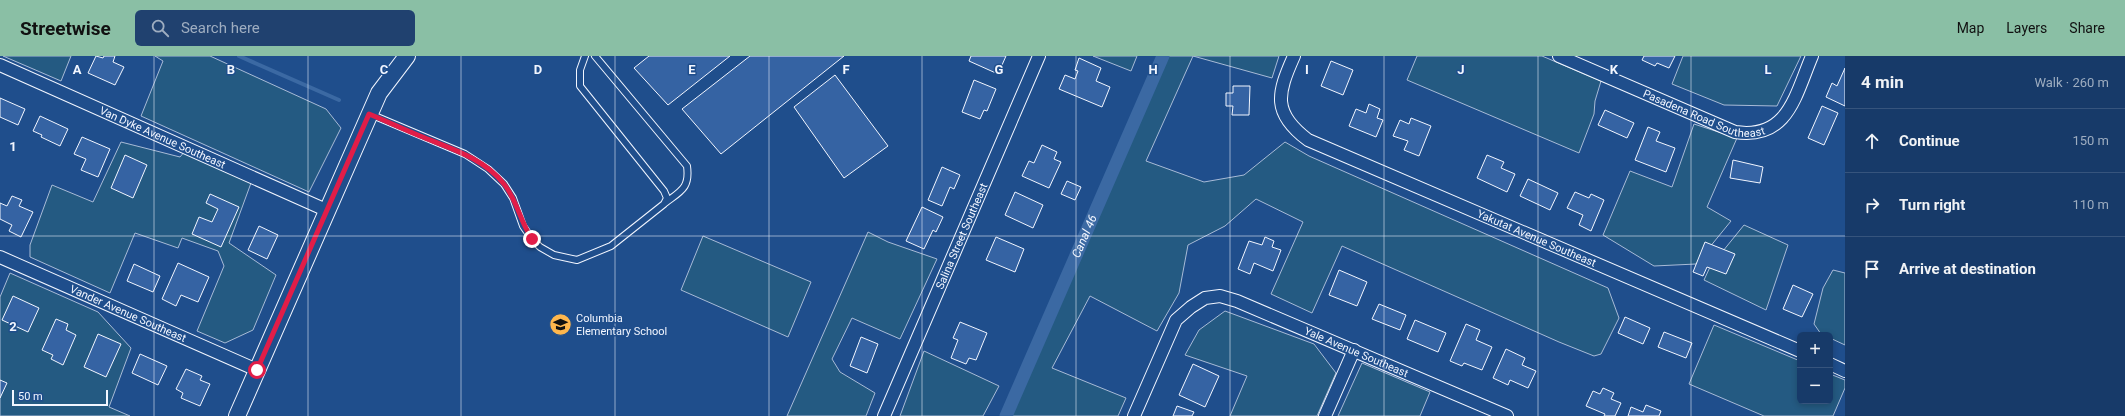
<!DOCTYPE html>
<meta charset="utf-8">
<style>
:root{--surface:#173a69;--page:#20416f;--text:#f1f3f6;--muted:#9eadc0;--line:#36547d;--accent:#8abfa5}
body{margin:0;font-family:Roboto,sans-serif;background:var(--page);color:var(--text)}
.controls{position:absolute;right:12px;bottom:12px;display:grid;overflow:hidden;border-radius:6px;box-shadow:0 2px 6px #0003}
.controls button{width:36px;height:36px;display:grid;place-items:center;padding:0;border:0;border-bottom:1px solid var(--line);background:var(--surface);color:var(--text);font:20px sans-serif}
.scale{position:absolute;left:12px;bottom:10px;width:96px;box-sizing:border-box;padding-left:4px;border:2px solid #f2f6ff;border-top:0;font-size:11px;line-height:14px;white-space:nowrap;color:#f2f6ff;-webkit-text-stroke:3px #1f4e8c;paint-order:stroke}
.stop{position:absolute;width:12px;height:12px;margin:-9px;border:3px solid #e11d48;border-radius:50%;background:#fff}
.stop.end{background:#e11d48;border-color:#fff;box-shadow:0 1px 4px #0008}
.list{margin:0;padding:0;list-style:none}
h2{display:flex;justify-content:space-between;align-items:center;height:52px;margin:0;padding:0 16px;font-size:17px}
h2 small{font-size:13px;font-weight:400;color:var(--muted)}
.list li{display:grid;grid-template-columns:26px 1fr auto;gap:12px;align-items:center;box-sizing:border-box;height:64px;padding:0 16px;border-top:1px solid var(--line)}
.list b{display:block;font-size:15px;white-space:nowrap}
.list em{font-size:13px;font-style:normal;color:var(--muted)}
.icon{flex:none;width:22px;height:22px;fill:none;stroke:currentColor;stroke-width:2;stroke-linecap:round;stroke-linejoin:round}
.map{position:relative;flex:none;width:1845px;height:360px;overflow:hidden}
header{display:flex;align-items:center;gap:24px;box-sizing:border-box;height:56px;padding:0 20px;background:var(--accent);color:#111}
header strong{font-size:19px}
nav{display:flex;gap:22px;margin-inline-start:auto;font-size:14px}
.search{width:280px;height:36px;background:var(--page);display:flex;align-items:center;gap:10px;box-sizing:border-box;padding:0 14px;border-radius:6px;color:var(--muted);font-size:15px}
main{display:flex}
aside{flex:1;background:var(--surface)}
.map>svg:first-child{display:block}
.green{fill:#245a82;stroke:#a8bbd7}
.lines{fill:none;stroke-linecap:round;stroke-linejoin:round}
.stream{stroke:#3b69a3;stroke-width:4}
.canal{stroke:#3b69a3;stroke-width:13}
.building{fill:#3563a3;stroke:#f2f6ff}
.lane-casing{stroke:#f2f6ff;stroke-width:8}
.street-casing{stroke:#f2f6ff;stroke-width:14}
.secondary-casing{stroke:#f2f6ff;stroke-width:18}
.lane{stroke:#1f4e8c;stroke-width:6}
.street{stroke:#1f4e8c;stroke-width:12}
.secondary{stroke:#1f4e8c;stroke-width:16}
.route{stroke:#e11d48;stroke-width:5}
.grid{fill:none;stroke:#f2f6ff;stroke-width:1;stroke-opacity:0.55}
.labels{text-anchor:middle;stroke-width:3;stroke-linejoin:round;paint-order:stroke}
.street-label{font-size:11px;fill:#f2f6ff;stroke:#1f4e8c}
.poi-label{font-size:11px;fill:#f2f6ff;stroke:#1f4e8c;text-anchor:start}
.water-label{font-size:12px;font-style:italic;fill:#f2f6ff;stroke:#1f4e8c}
.grid-label{font-size:13px;text-anchor:middle;font-weight:bold;fill:#f2f6ff;stroke:#1f4e8c;stroke-width:3;stroke-linejoin:round;paint-order:stroke}
</style>
<header>
<strong>Streetwise</strong>
<div class="search"><svg class="icon" aria-label="search" viewBox="0 0 24 24"><circle cx="10" cy="10" r="6"/><path d="M15 15l6 6"/></svg>Search here</div>
<nav><a>Map</a><a>Layers</a><a>Share</a></nav>
</header>
<main>
<div class="map">
<svg width="1845" height="360" viewBox="0 0 1845 360">
<rect width="100%" height="100%" fill="#1f4e8c"/>
<path class="green" d="M3 0H71L61 25Z
M155 0H210L326 53 341 72 309 136 141 60 163 5Z
M1093 0H1137L1131 15Z
M1167 0H1279L1272 22 1193 0 1146 105 1204 126 1244 119 1285 86 1309 100 1608 232 1619 262 1601 298 1594 300 1559 286 1342 190 1312 257 1271 238 1303 166 1256 143 1225 170 1188 189 1179 237 1157 275 1090 240 1052 312 1126 342 1118 360H1010Z
M1417 0H1542L1601 25 1595 45 1594 58 1579 97 1407 24Z
M1683 0H1801L1777 50 1724 49 1672 28Z
M1694 68 1737 82 1707 151 1731 165 1696 208 1654 210 1603 179 1630 115 1672 131Z
M121 86 180 101 185 95 251 127 229 187 276 219 253 274 225 287 197 275 224 210 218 195 182 182 178 192 135 177 110 237 30 201V189L52 129 93 146Z
M1744 169 1788 189 1766 254 1704 224 1710 211Z
M868 176 888 186 937 203 900 283 852 262 832 303 840 316 875 337 866 360H787Z
M703 180 811 226 788 281 681 234Z
M1833 214 1845 217V289L1830 282V279L1821 278 1814 268 1823 232Z
M10 217 98 256 131 292 109 351 130 360H0V241Z
M1225 255 1314 288 1336 317 1317 360H1230L1247 320 1185 299 1199 274Z
M1714 269 1800 305V345H1830V318L1845 324V332L1833 360H1764L1689 328Z
M924 295 999 330 983 360H900Z
M1362 307 1430 336 1420 360H1338Z"/>
<g class="lines">
<path class="stream" d="M239 0 339 44"/>
<path class="canal" id="s1" d="M1006 360 1163 0"/>
</g>
<path class="building" d="M96 0 103 2 104 0H115L113 6 124 11 115 29 88 17Z
M649 0H730L668 49 634 12Z
M750 0H844L721 98 682 53Z
M971 0H1006L998 18 969 5Z
M1644 0H1675L1669 12 1657 7 1655 10 1642 4Z
M1079 2 1101 12 1096 25 1110 31 1102 51 1059 33 1065 19 1075 23 1078 15 1075 14Z
M1331 5 1353 14 1343 39 1321 30Z
M1845 12V50L1826 41 1832 27 1837 30Z
M835 19 888 90 844 122 794 51Z
M974 24 996 33 987 55 984 54 980 63 962 56Z
M1233 30H1250L1249 59H1232L1233 50H1226V37H1233Z
M0 42 25 53 18 69 0 61Z
M1369 48 1380 53 1377 62 1383 64 1376 81 1349 70 1356 53 1366 57Z
M1822 50 1838 57 1824 89 1808 82Z
M1605 54 1634 67 1627 82 1598 69Z
M40 60 68 73 60 90 41 81 42 79 33 75Z
M1411 62 1431 70 1419 100 1404 94 1408 85 1393 80 1400 64 1409 68Z
M1648 71 1660 76 1656 85 1675 92 1666 116 1635 104Z
M82 81 110 93 98 121 81 114 86 103 74 98Z
M1042 89 1057 96 1054 103 1061 106 1049 132 1022 120 1029 105 1034 107Z
M125 99 147 109 133 142 111 132Z
M1487 99 1504 106 1501 112 1515 118 1507 136 1477 122Z
M1733 104 1763 111 1760 127 1730 122Z
M942 111 960 119 954 133 950 131 942 150 928 144Z
M1528 123 1558 137 1550 154 1520 140Z
M1067 125 1081 131 1075 144 1061 138Z
M1015 136 1043 149 1033 172 1005 159Z
M1575 136 1589 142 1591 138 1604 144 1591 175 1579 169 1583 159 1567 152Z
M210 138 239 151 221 191 192 178 199 161 212 166 218 153 206 147Z
M12 140 22 144 19 150 33 156 21 181 9 175 12 169 0 163V147L7 150Z
M922 151 943 161 936 176 933 174 924 193 906 185Z
M259 170 278 179 267 203 248 194Z
M996 181 1024 193 1015 216 986 204Z
M1265 181 1274 185 1272 191 1281 194 1273 215 1254 207 1250 218 1238 213 1249 185 1262 189Z
M1705 186 1735 198 1726 218 1707 211 1703 220 1693 216Z
M178 207 209 221 198 246 181 239 176 250 162 243Z
M134 208 160 220 153 236 127 225Z
M1339 214 1367 226 1357 250 1329 239Z
M1793 229 1813 238 1802 261 1783 253Z
M13 240 39 252 28 276 2 264Z
M1379 248 1406 259 1400 274 1372 263Z
M1625 261 1650 272 1643 288 1618 277Z
M56 263 68 268 66 274 76 279 63 309 51 303 53 299 42 294Z
M1415 264 1446 277 1438 296 1407 283Z
M960 266 987 277 976 304 969 302 966 308 951 302 958 284 953 282Z
M1466 268 1480 274 1476 284 1492 291 1482 314 1464 307 1462 310 1450 305Z
M1664 276 1692 287 1686 302 1658 291Z
M98 278 121 288 106 321 84 311Z
M861 281 878 288 867 317 850 310Z
M1506 293 1525 302 1522 309 1536 315 1528 332 1510 324 1508 329 1493 322Z
M140 298 167 310 158 329 132 317Z
M1193 308 1219 320 1205 351 1179 339Z
M186 313 202 320 200 324 210 328 200 350 181 342 183 337 176 333Z
M0 324 7 327 0 342Z
M1603 332 1614 337 1611 343 1621 347 1615 360H1604L1605 358 1586 350 1593 335 1600 338Z
M1646 349 1661 355 1659 360H1628L1631 351 1643 356Z
M1177 350 1194 356 1192 360H1173Z"/>
<g class="lines">
<defs>
<path id="lane" d="M595 0 687 110C690 132 681 135 665 147
M370 58 465 98 488 113 504 128 513 142 523 170 532 183 540 191 554 199 577 204 611 190 664 148 667 142 664 135 580 30V14L585 0"/>
<g id="street">
<path id="s2" d="M1294 0C1277 38 1272 57 1308 84L1800 295"/>
<path id="s3" d="M1559 0 1735 76C1788 84 1795 40 1812 0"/>
<path id="s4" d="M0 9 326 154"/>
<path id="s5" d="M0 201 257 314"/>
<path d="M1830 308 1845 315"/>
<path id="s6" d="M884 360 1039 0"/>
<path id="s7" d="M1134 360 1176 264 1191 251 1205 242 1220 240 1237 245 1507 360"/>
<path d="M1325 360 1354 294"/>
</g>
<path id="secondary" d="M237 360 379 37 407 0"/>
</defs>
<use href="#lane" class="lane-casing"/>
<use href="#street" class="street-casing"/>
<use href="#secondary" class="secondary-casing"/>
<use href="#lane" class="lane"/>
<use href="#street" class="street"/>
<use href="#secondary" class="secondary"/>
</g>
<g class="lines">
<path class="route" d="M257 314 369 58C386 65 403 73 420 80 449 92 484 102 504 128 517 144 520 165 532 183"/>
</g>
<path class="grid" d="M154 0V360M308 0V360M461 0V360M615 0V360M769 0V360M922 0V360M1076 0V360M1230 0V360M1384 0V360M1538 0V360M1691 0V360M0 180H1845"/>
<defs>
<symbol id="school-disc" viewBox="-11 -11 22 22"><circle r="9.5" fill="#ffb74d" stroke="#1f4e8c"/><path d="M0-5L7-2L0 1L-7-2ZM-4 1L0 2.5L4 1V4Q0 6-4 4Z" fill="#111"/></symbol>
</defs>
<g fill-rule="evenodd">
<use href="#school-disc" x="548" y="256" width="25" height="25"/>
</g>
<g class="labels">
<g class="street-label">
<text dy="4" stroke="none"><textPath href="#s3" startOffset="157">Pasadena Road Southeast</textPath></text>
<text dy="4" stroke="none"><textPath href="#s4" startOffset="178">Van Dyke Avenue Southeast</textPath></text>
<text dy="4" stroke="none"><textPath href="#s6" startOffset="196">Salina Street Southeast</textPath></text>
<text dy="4" stroke="none"><textPath href="#s2" startOffset="345">Yakutat Avenue Southeast</textPath></text>
<text dy="4" stroke="none"><textPath href="#s5" startOffset="140">Vander Avenue Southeast</textPath></text>
<text dy="4" stroke="none"><textPath href="#s7" startOffset="304">Yale Avenue Southeast</textPath></text>
</g>
<g class="poi-label">
<text x="576" y="266">Columbia<tspan x="576" dy="13">Elementary School</tspan></text>
</g>
<g class="water-label">
<text dy="4" stroke="none"><textPath href="#s1" startOffset="196">Canal 46</textPath></text>
</g>
</g>
<g class="grid-label">
<text x="77" y="18">A</text>
<text x="231" y="18">B</text>
<text x="384" y="18">C</text>
<text x="538" y="18">D</text>
<text x="692" y="18">E</text>
<text x="846" y="18">F</text>
<text x="999" y="18">G</text>
<text x="1153" y="18">H</text>
<text x="1307" y="18">I</text>
<text x="1461" y="18">J</text>
<text x="1614" y="18">K</text>
<text x="1768" y="18">L</text>
<text x="13" y="95">1</text>
<text x="13" y="275">2</text>
</g>
</svg>
<div class="controls">
<button>+</button>
<button>−</button>
</div>
<div class="scale">50 m</div>
<div class="stop" style="left:257px;top:314px"></div>
<div class="stop end" style="left:532px;top:183px"></div>
</div>
<aside>
<h2>4 min<small>Walk · 260 m</small></h2>
<ul class="list">
<li><svg class="icon" aria-label="ahead" viewBox="0 0 24 24"><path d="M12 20V5M6 11l6-6 6 6"/></svg><div><b>Continue</b></div><em>150 m</em></li>
<li><svg class="icon" aria-label="right" viewBox="0 0 24 24"><path d="M7 20v-9h11M14 6l5 5-5 5"/></svg><div><b>Turn right</b></div><em>110 m</em></li>
<li><svg class="icon" aria-label="arrive" viewBox="0 0 24 24"><path d="M6 21V4h12l-3 4 3 4H6"/></svg><div><b>Arrive at destination</b></div></li>
</ul>
</aside>
</main>
